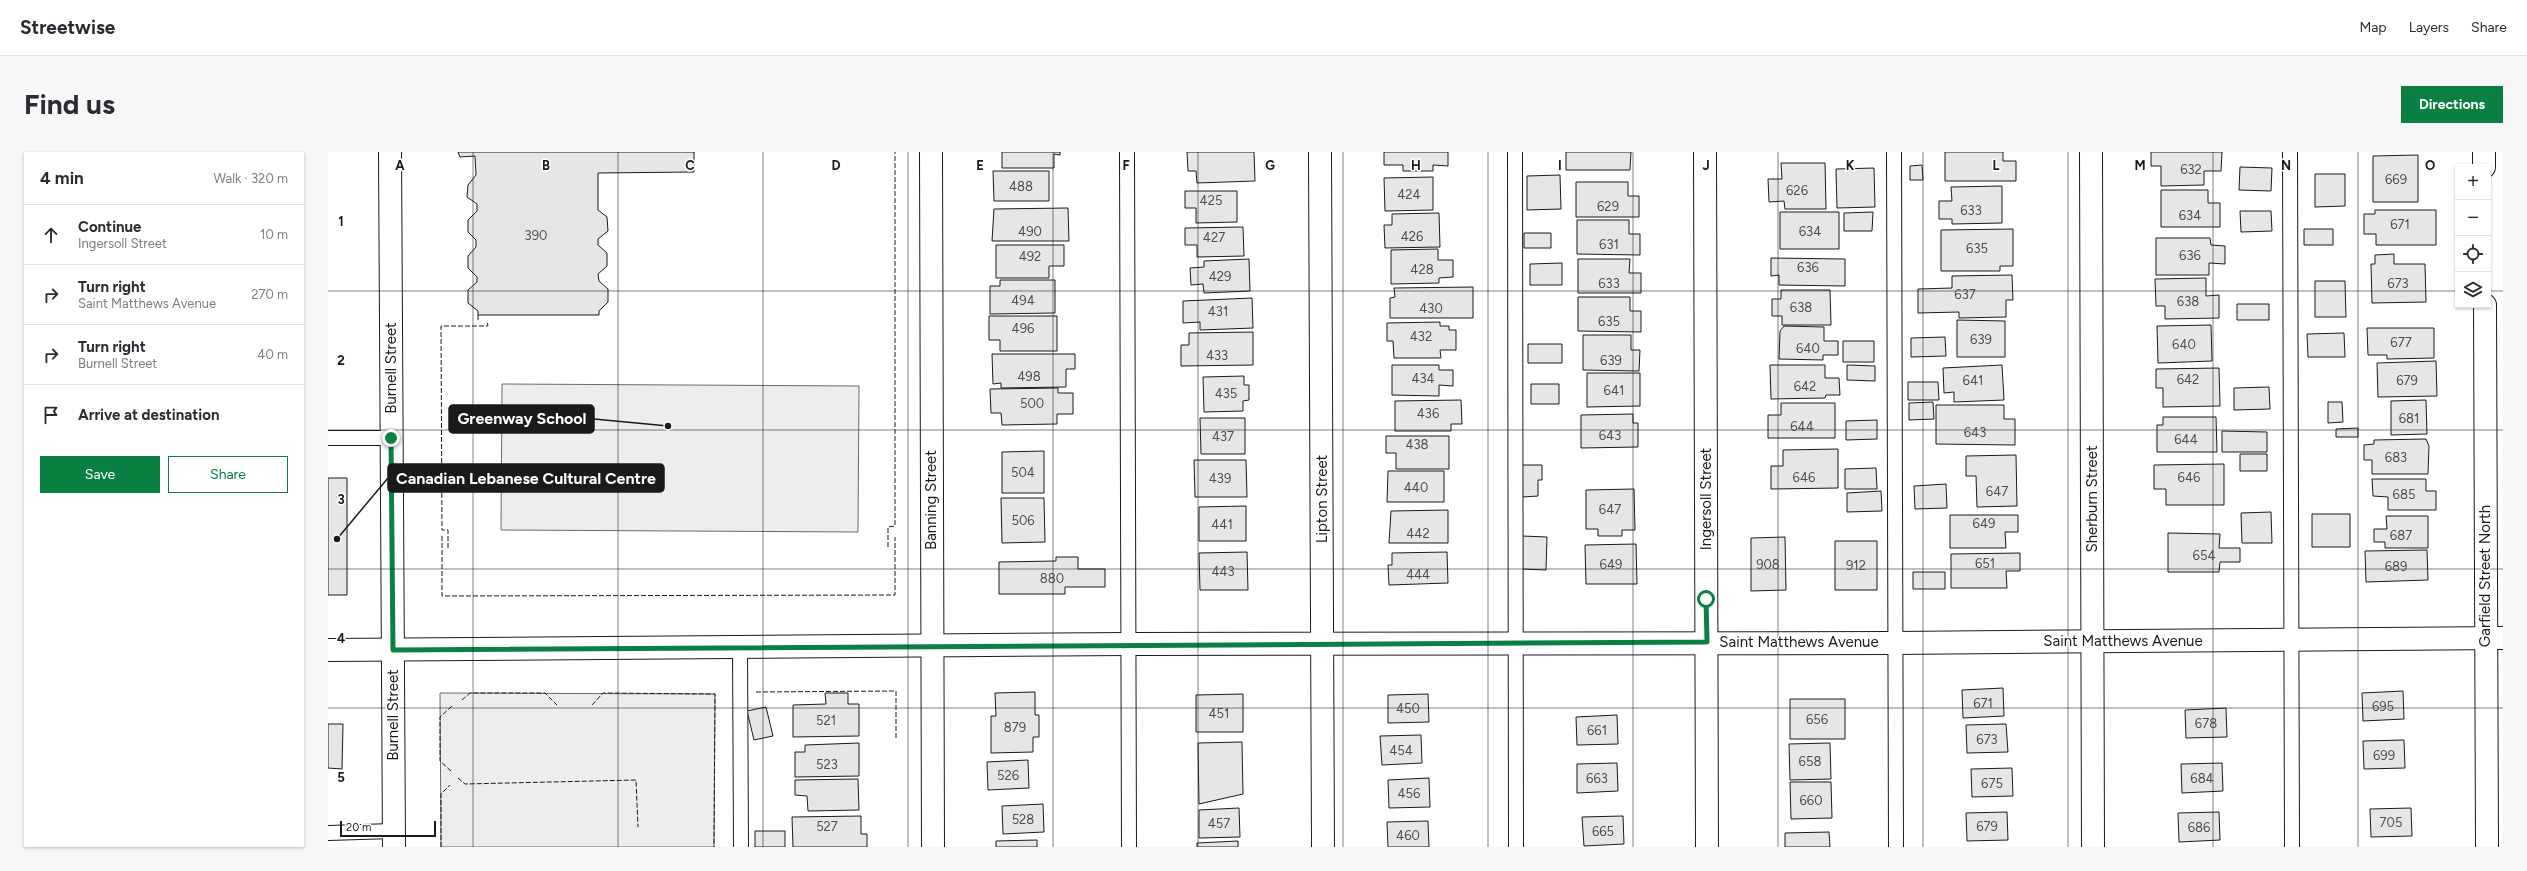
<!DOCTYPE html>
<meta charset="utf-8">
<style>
:root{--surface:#fff;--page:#f7f7f7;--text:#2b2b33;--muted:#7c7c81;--line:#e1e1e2;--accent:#0b8043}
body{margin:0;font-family:Figtree,sans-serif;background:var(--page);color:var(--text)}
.controls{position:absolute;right:12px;top:12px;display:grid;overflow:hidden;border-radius:0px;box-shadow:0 1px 3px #0004}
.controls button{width:36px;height:36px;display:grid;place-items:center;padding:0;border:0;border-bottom:1px solid var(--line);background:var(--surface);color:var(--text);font:20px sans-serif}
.scale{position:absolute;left:12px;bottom:10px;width:96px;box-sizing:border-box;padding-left:4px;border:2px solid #1a1a1a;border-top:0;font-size:11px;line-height:14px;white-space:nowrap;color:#1a1a1a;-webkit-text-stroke:3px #fff;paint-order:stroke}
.stop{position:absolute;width:12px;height:12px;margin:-9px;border:3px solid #0b8043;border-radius:50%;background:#fff}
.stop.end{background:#0b8043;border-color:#fff;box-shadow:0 1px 4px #0008}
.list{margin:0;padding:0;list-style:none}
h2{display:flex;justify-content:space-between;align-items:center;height:52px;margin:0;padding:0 16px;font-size:17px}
h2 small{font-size:13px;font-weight:400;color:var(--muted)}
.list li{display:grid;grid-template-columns:26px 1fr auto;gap:12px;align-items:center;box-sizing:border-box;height:60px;padding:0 16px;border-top:1px solid var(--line)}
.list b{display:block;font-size:15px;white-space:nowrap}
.list p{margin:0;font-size:13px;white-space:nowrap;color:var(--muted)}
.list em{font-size:13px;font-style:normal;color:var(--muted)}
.actions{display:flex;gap:8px;padding:12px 16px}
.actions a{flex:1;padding:9px 0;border:1px solid var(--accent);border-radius:0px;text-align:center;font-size:14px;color:var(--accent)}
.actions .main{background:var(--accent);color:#fff}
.icon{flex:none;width:22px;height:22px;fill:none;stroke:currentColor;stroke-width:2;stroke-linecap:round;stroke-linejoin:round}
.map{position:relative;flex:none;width:2175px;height:695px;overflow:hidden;border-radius:0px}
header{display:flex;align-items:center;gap:24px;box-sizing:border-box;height:56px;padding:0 20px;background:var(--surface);border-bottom:1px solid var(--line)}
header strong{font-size:19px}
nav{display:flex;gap:22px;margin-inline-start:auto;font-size:14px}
.intro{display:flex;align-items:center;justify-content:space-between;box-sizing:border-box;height:96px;padding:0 24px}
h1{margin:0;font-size:28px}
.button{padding:10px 18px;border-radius:0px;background:var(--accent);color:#fff;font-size:14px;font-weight:700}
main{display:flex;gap:24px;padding:0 24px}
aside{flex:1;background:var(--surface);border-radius:0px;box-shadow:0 1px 3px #0004}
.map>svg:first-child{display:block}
.built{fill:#ededed;stroke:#6a6a6a}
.building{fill:#e6e6e6;stroke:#1a1a1a}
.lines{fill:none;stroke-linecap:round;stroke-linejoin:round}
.lane-casing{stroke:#1a1a1a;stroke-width:16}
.street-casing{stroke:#1a1a1a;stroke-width:24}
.secondary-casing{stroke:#1a1a1a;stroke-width:24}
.lane{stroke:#fff;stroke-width:14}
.street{stroke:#fff;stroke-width:22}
.secondary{stroke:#fff;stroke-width:22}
.fence{stroke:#1a1a1a;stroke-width:1;stroke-dasharray:5 2;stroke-linecap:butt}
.route{stroke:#0b8043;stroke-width:5}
.grid{fill:none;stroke:#1a1a1a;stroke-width:1;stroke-opacity:0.55}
.labels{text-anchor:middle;stroke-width:3;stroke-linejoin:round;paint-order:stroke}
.number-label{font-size:13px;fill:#4d4d4d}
.street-label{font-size:15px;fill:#1a1a1a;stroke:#fff}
.grid-label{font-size:13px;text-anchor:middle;font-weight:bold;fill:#1a1a1a;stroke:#fff;stroke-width:3;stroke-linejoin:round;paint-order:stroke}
.leader{fill:none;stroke:#1a1a1a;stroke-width:1.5}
.callout-dot{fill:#1a1a1a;stroke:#fff;stroke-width:1.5}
.callout{fill:#1a1a1a;stroke:#1a1a1a;stroke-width:1.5}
.callout-label{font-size:16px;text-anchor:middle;font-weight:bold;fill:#fff}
</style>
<header>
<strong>Streetwise</strong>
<nav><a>Map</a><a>Layers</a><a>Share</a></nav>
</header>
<div class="intro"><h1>Find us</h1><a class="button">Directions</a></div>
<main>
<aside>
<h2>4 min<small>Walk · 320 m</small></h2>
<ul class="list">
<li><svg class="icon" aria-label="ahead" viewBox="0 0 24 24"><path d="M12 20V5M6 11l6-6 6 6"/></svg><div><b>Continue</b><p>Ingersoll Street</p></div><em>10 m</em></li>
<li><svg class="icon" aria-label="right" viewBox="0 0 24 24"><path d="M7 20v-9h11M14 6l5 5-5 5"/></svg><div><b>Turn right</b><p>Saint Matthews Avenue</p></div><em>270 m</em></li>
<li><svg class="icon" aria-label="right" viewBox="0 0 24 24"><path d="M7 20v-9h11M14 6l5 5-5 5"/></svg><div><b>Turn right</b><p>Burnell Street</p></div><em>40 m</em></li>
<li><svg class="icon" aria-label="arrive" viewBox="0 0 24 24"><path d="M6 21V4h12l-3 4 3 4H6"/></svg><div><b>Arrive at destination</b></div></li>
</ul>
<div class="actions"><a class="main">Save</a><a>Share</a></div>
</aside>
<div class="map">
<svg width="2175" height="695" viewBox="0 0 2175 695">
<rect width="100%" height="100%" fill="#fff"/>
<path class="built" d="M174 232 531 234 530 380 173 378Z
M112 541 387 542 386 695H113Z"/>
<path class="building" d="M130 0H366V20L270 21V58L279 65 280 79 270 87V93L279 101V114L270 122 271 129 280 137V150L271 159V163H150V159L140 151V138L149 130V125L140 116V104L148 95V88L140 80V68L149 59V52L139 45 140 33 148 23 147 4 132 5Z
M674 0H732V3L726 2V16H674Z
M859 0H926L927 29 869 31 868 19H860Z
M1056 0H1120V14L1105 13V19H1075V13H1056Z
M1238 0H1303L1302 18H1238Z
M1617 0H1675V9H1688V29H1617Z
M1823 0H1894L1893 19H1876V33L1833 34V14H1823Z
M2090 3V50H2045V4Z
M1453 11H1497L1498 57H1457L1456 49 1441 50 1440 27H1454Z
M1594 13 1595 28H1582V14Z
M1912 15 1944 16 1943 39 1911 38Z
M1546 16 1547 55 1509 56 1508 17Z
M665 19H721V49H666Z
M1987 22H2017V54L1987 55Z
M1232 23 1233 57 1199 58V24Z
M1105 25V58L1057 59 1056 26Z
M1248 30H1300V44H1311V65H1248Z
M1674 34V71L1624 72V67H1611V49H1624L1623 35Z
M1833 38H1880V51H1892V75H1833Z
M857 39H909V70L868 71V56H857Z
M740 56 741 89H664L666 57Z
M2047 58H2108V93H2048V82H2036V62H2047Z
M1912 59H1943L1944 79 1913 80Z
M1452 60H1511V97H1452Z
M1545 60 1544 79H1516V61Z
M1111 61 1112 95 1057 96 1056 73H1064V62Z
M1249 68H1301V82H1312V103L1249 102Z
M915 75 916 104 869 105V93H857V76Z
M1685 77V114H1672V119H1613V78Z
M1976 77H2005V93H1976Z
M1196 81H1223V96H1196Z
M1828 86H1882L1883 93 1897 94V112L1881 111V123H1828Z
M668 93H736V114H721V126H668Z
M1110 97V108H1125V125L1111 126V131L1063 132V98Z
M2066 102V112H2097L2098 150 2044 151 2043 112H2047V103Z
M1443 106 1517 107V134L1451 133V123L1443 124Z
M921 107 922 139 876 141 875 132 863 133 862 116 876 115V109Z
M1250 107H1302L1301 121H1313V141H1250Z
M1234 111V133H1202V112Z
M1684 123 1685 148H1678V165L1631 166V160L1590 161V137L1624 136V124Z
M1878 126V144L1891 143V166L1837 167V154H1828L1827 127Z
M672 128H727V161L662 162V134H672Z
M1987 129H2017L2018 165H1987Z
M1145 135V166H1062V146L1067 145 1066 136Z
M1453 138H1502L1503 173H1454V164H1444V147H1453Z
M1250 145H1302V159H1313V180L1250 179Z
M924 146 925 176 872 178V170L855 171V149Z
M1909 152H1941V168H1909Z
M661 164H729V199H672V188H661Z
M1629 168 1677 169V205H1629Z
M1112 170V174H1121V178H1128V198H1112L1113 206H1066L1065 189H1059V171Z
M1883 173 1884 209 1830 211 1829 174Z
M1456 174 1496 175V189H1510V203H1495V208L1451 207 1452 179Z
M2039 176H2106V206L2059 207V203H2040Z
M925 180V213L853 214V193H861V181Z
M2016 181 2017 205H1980L1979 182Z
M1255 183H1303V198H1312L1311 219 1255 218Z
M1617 185 1618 204 1583 205V186Z
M1515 189H1546V210H1515Z
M1200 192H1234V211H1200Z
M664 202H747V217H738V235L673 236V231L665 232Z
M2108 209 2109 244 2050 245 2049 211Z
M1064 213H1111V218H1125V234L1111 233V244L1064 243Z
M1442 213H1497V226H1511L1512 243H1498L1497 246 1443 247Z
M1519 213 1547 214V229L1519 228Z
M1674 213 1676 248 1626 250V240L1616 241 1615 216Z
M1891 216 1892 254 1835 255V236H1828V217Z
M1259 221H1312V254L1259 255Z
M916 224V233H921V248L915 249V259L876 260 875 225Z
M1580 230H1610L1611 248H1580Z
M1203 232H1231V252H1203Z
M1941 235 1942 257 1906 258V236Z
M730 236V241H745V262H729V272L674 273 673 261H663L662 237Z
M1133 248 1134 272H1123V279H1067V249Z
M2098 248 2099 282 2063 283V249Z
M1605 250 1606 267 1581 268V251Z
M2000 250H2014L2015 270 2000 271Z
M1453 251H1507V286H1440V263H1453Z
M1608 253H1676V267H1687V293L1608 292Z
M1305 262V271H1310V295L1253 296V263Z
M1835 265H1888L1889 300H1829V273H1835Z
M872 266H917V302H873Z
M1549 268V287L1518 288V269Z
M2030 276V285H2008V277Z
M1894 279 1939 280V300H1894Z
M1058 284H1121V317H1068V301H1058Z
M2098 287 2101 294 2100 322H2044V308H2036V293L2046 292V288Z
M1510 297V336L1443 337V314H1455V298Z
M716 299V341H674V300Z
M1912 302H1939V319H1912Z
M1688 303 1689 354 1649 355 1648 324H1638V304Z
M866 308H918L919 345H867Z
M1896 312V353H1838V337H1826V313Z
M1194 313H1214V328H1210V344L1194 345Z
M1548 316 1549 337H1517V317Z
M1060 319H1116V350H1059Z
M0 326H19V443H0Z
M2044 327H2098V339H2108V358H2060V345L2045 344Z
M1618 332 1619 356 1587 357 1586 334Z
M1306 337 1307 378H1294V384H1270V377H1258V338Z
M1553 339 1554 359 1519 360V341Z
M673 346H716L717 390 674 391Z
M918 354V389H871V355Z
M1120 358V391H1061L1063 359Z
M1943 360 1944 391H1914L1913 361Z
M1984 362H2022V395H1984Z
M1622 363H1690V380H1677L1678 396H1622Z
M2058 364H2100V396H2057V390H2046V377H2059Z
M1840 381 1892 382 1891 396H1912V410H1892L1891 420H1840Z
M1194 384 1219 385 1218 418 1193 417Z
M1457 385 1458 438 1423 439V386Z
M1507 389H1549V438H1507Z
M1308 392 1309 432H1258L1257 393Z
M2099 398 2100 428 2038 430 2037 399Z
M919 400 920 438H872L871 401Z
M1119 400 1120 431 1061 433 1060 413H1064V401Z
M1692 401V419H1678L1679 436H1623V402Z
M728 405H750V417H777V435H737V442H671V410L728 409Z
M1585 420H1617V437H1585Z
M1675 536 1676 564 1635 566 1634 538Z
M2075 539 2076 567 2035 569 2034 541Z
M707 540V563H711V585H705V600L663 601V564H668L667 541Z
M497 541H520V552H531V584L465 585V553L498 552Z
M915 542V580H868V543Z
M1100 542 1101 570 1060 571V543Z
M1462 547H1517V587H1462Z
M438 555 445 584 426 588 419 559Z
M1898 556 1899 585 1858 586 1857 558Z
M1289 563 1290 592 1249 593 1248 565Z
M0 572H15L14 617 0 616Z
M1678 572 1680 600 1639 601 1638 573Z
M1093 583 1094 611 1054 613 1052 584Z
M2076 588 2077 616 2036 617 2035 589Z
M914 590 915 642 871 652 870 591Z
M531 591V624L467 625V600H477V593Z
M1502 591 1503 627 1462 628 1461 592Z
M700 608 701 636 660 638 659 610Z
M1289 611 1290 639 1249 641V612Z
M1894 611 1895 639 1854 641 1853 612Z
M1684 616 1685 644 1644 645 1643 617Z
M1101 626 1102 655 1061 656 1060 628Z
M530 627 531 658 480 659 479 644 467 643V628Z
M1462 630H1503L1504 666 1463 667Z
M715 652 716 680 675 682 674 654Z
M911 656 912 685 871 686V658Z
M2083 656 2084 684 2043 685 2042 657Z
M1679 660 1680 688 1639 689 1638 661Z
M1891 660 1892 688 1851 690 1850 661Z
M533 664V682H539V695H465L464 665Z
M1295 664 1296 692 1256 694 1254 665Z
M1100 669 1101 695H1060L1059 670Z
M427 679H457V695H427Z
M1501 680 1502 695H1457V681Z
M709 688V695H668V689Z
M910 689V695H869V691Z"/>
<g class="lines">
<defs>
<path id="lane" d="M799 0 801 695
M1187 0 1188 695
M1566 0 1568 695
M1962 0 1964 695
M0 286H63
M412 496 413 695
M0 681 65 679"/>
<path id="street" d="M62 0 66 695
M603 0 605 695
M992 0 995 695
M1377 0 1379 695
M1763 0 1765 695
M2156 0V15
M2157 153 2159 695"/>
<path id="secondary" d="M0 498 800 492 1567 491 2175 486"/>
</defs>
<use href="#lane" class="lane-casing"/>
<use href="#street" class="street-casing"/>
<use href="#secondary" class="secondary-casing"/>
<use href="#lane" class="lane"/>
<use href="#street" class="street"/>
<use href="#secondary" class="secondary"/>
<path class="fence" d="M150 168V163
M114 384V444L567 443V385
M560 395V375L567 374V0
M120 396V378H114L113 174H160L159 169
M428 540 568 539V588
M134 548 142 541H217L229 553
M264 553 275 541 387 542 386 695
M123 619 112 609V565L124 554
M130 626 137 632 308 628 310 675
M113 695V642L122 633"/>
</g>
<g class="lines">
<path class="route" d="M63 286 65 498 1379 490 1378 447"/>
</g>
<path class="grid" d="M145 0V695M290 0V695M435 0V695M580 0V695M725 0V695M870 0V695M1015 0V695M1160 0V695M1305 0V695M1450 0V695M1595 0V695M1740 0V695M1885 0V695M2030 0V695M0 139H2130M2160 139H2175M0 278H2175M0 417H2175M0 556H2175"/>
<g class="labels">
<g class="number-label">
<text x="1863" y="22">632</text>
<text x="2068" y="32">669</text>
<text x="693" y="39">488</text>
<text x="1469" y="43">626</text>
<text x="1081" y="47">424</text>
<text x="883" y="53">425</text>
<text x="1280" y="59">629</text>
<text x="1643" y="63">633</text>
<text x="1862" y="68">634</text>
<text x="2072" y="77">671</text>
<text x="702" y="84">490</text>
<text x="1482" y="84">634</text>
<text x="208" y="88">390</text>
<text x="1084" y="89">426</text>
<text x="886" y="90">427</text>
<text x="1281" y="97">631</text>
<text x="1649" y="101">635</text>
<text x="1862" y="108">636</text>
<text x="702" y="109">492</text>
<text x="1480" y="120">636</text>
<text x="1094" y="122">428</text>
<text x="892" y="129">429</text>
<text x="1281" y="136">633</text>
<text x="2070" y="136">673</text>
<text x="1637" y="147">637</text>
<text x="695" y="153">494</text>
<text x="1860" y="154">638</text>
<text x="1473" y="160">638</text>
<text x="1103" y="161">430</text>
<text x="890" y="164">431</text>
<text x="1281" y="174">635</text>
<text x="695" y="181">496</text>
<text x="1093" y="189">432</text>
<text x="1653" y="192">639</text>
<text x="2073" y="195">677</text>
<text x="1856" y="197">640</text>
<text x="1480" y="201">640</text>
<text x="889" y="208">433</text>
<text x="1283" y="213">639</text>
<text x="701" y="229">498</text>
<text x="1095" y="231">434</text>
<text x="1860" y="232">642</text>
<text x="1645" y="233">641</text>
<text x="2079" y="233">679</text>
<text x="1477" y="239">642</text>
<text x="1286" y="243">641</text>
<text x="898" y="246">435</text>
<text x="704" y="256">500</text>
<text x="1100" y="266">436</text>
<text x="2081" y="271">681</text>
<text x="1474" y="279">644</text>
<text x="1647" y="285">643</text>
<text x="1282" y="288">643</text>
<text x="895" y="289">437</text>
<text x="1858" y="292">644</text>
<text x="1089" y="297">438</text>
<text x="2068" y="310">683</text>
<text x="695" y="325">504</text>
<text x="1476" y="330">646</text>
<text x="1861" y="330">646</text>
<text x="892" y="331">439</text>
<text x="1088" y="340">440</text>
<text x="1669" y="344">647</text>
<text x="2076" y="347">685</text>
<text x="1282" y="362">647</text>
<text x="695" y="373">506</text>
<text x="1656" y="376">649</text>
<text x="894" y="377">441</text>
<text x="1090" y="386">442</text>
<text x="2073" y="388">687</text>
<text x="1876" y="408">654</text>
<text x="1657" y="416">651</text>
<text x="1283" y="417">649</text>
<text x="1440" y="417">908</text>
<text x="1528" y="418">912</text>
<text x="2068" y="419">689</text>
<text x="895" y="424">443</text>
<text x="1090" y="427">444</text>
<text x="724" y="431">880</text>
<text x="1655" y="556">671</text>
<text x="2055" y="559">695</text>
<text x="1080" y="561">450</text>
<text x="891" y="566">451</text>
<text x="1489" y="572">656</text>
<text x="498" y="573">521</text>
<text x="1878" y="576">678</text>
<text x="687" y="580">879</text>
<text x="1269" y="583">661</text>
<text x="1659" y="592">673</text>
<text x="1073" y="603">454</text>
<text x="2056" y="608">699</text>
<text x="1482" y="614">658</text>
<text x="499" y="617">523</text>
<text x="680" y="628">526</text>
<text x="1269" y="631">663</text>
<text x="1874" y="631">684</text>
<text x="1664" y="636">675</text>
<text x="1081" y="646">456</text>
<text x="1483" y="653">660</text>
<text x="695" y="672">528</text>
<text x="2063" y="675">705</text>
<text x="891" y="676">457</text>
<text x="499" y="679">527</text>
<text x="1659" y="679">679</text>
<text x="1871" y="680">686</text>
<text x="1275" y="684">665</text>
<text x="1080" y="688">460</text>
</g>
<g class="street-label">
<text transform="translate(63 216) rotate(-90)" y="5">Burnell Street</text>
<text transform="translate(994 347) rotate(-90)" y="5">Lipton Street</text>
<text transform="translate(1378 347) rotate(-90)" y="5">Ingersoll Street</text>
<text transform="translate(1764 347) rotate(-90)" y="5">Sherburn Street</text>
<text transform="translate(603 348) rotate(-90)" y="5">Banning Street</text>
<text transform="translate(2157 424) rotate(-90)" y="5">Garfield Street North</text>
<text x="1795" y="494">Saint Matthews Avenue</text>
<text x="1471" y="495">Saint Matthews Avenue</text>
<text transform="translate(65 563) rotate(-90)" y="5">Burnell Street</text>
</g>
</g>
<g class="grid-label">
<text x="72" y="18">A</text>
<text x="218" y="18">B</text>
<text x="362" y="18">C</text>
<text x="508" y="18">D</text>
<text x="652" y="18">E</text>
<text x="798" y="18">F</text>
<text x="942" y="18">G</text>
<text x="1088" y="18">H</text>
<text x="1232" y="18">I</text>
<text x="1378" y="18">J</text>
<text x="1522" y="18">K</text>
<text x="1668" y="18">L</text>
<text x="1812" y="18">M</text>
<text x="1958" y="18">N</text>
<text x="2102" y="18">O</text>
<text x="13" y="74">1</text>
<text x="13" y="213">2</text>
<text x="13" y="352">3</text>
<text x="13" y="491">4</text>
<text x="13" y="630">5</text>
</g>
<path class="leader" d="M340 274L266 267M9 387L60 326"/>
<g class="callout-dot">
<circle cx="340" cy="274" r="4"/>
<circle cx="9" cy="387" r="4"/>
</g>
<g class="callout">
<rect x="121" y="253" width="145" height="28" rx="4"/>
<rect x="60" y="312" width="276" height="28" rx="4"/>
</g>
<g class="callout-label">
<text x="194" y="272">Greenway School</text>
<text x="198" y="332">Canadian Lebanese Cultural Centre</text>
</g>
</svg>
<div class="controls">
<button>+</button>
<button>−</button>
<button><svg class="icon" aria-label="locate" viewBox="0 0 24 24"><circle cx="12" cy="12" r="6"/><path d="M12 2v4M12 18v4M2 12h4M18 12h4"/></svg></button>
<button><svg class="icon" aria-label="layers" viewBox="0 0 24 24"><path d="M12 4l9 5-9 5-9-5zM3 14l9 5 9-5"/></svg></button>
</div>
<div class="scale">20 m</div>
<div class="stop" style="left:1378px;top:447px"></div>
<div class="stop end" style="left:63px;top:286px"></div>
</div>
</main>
